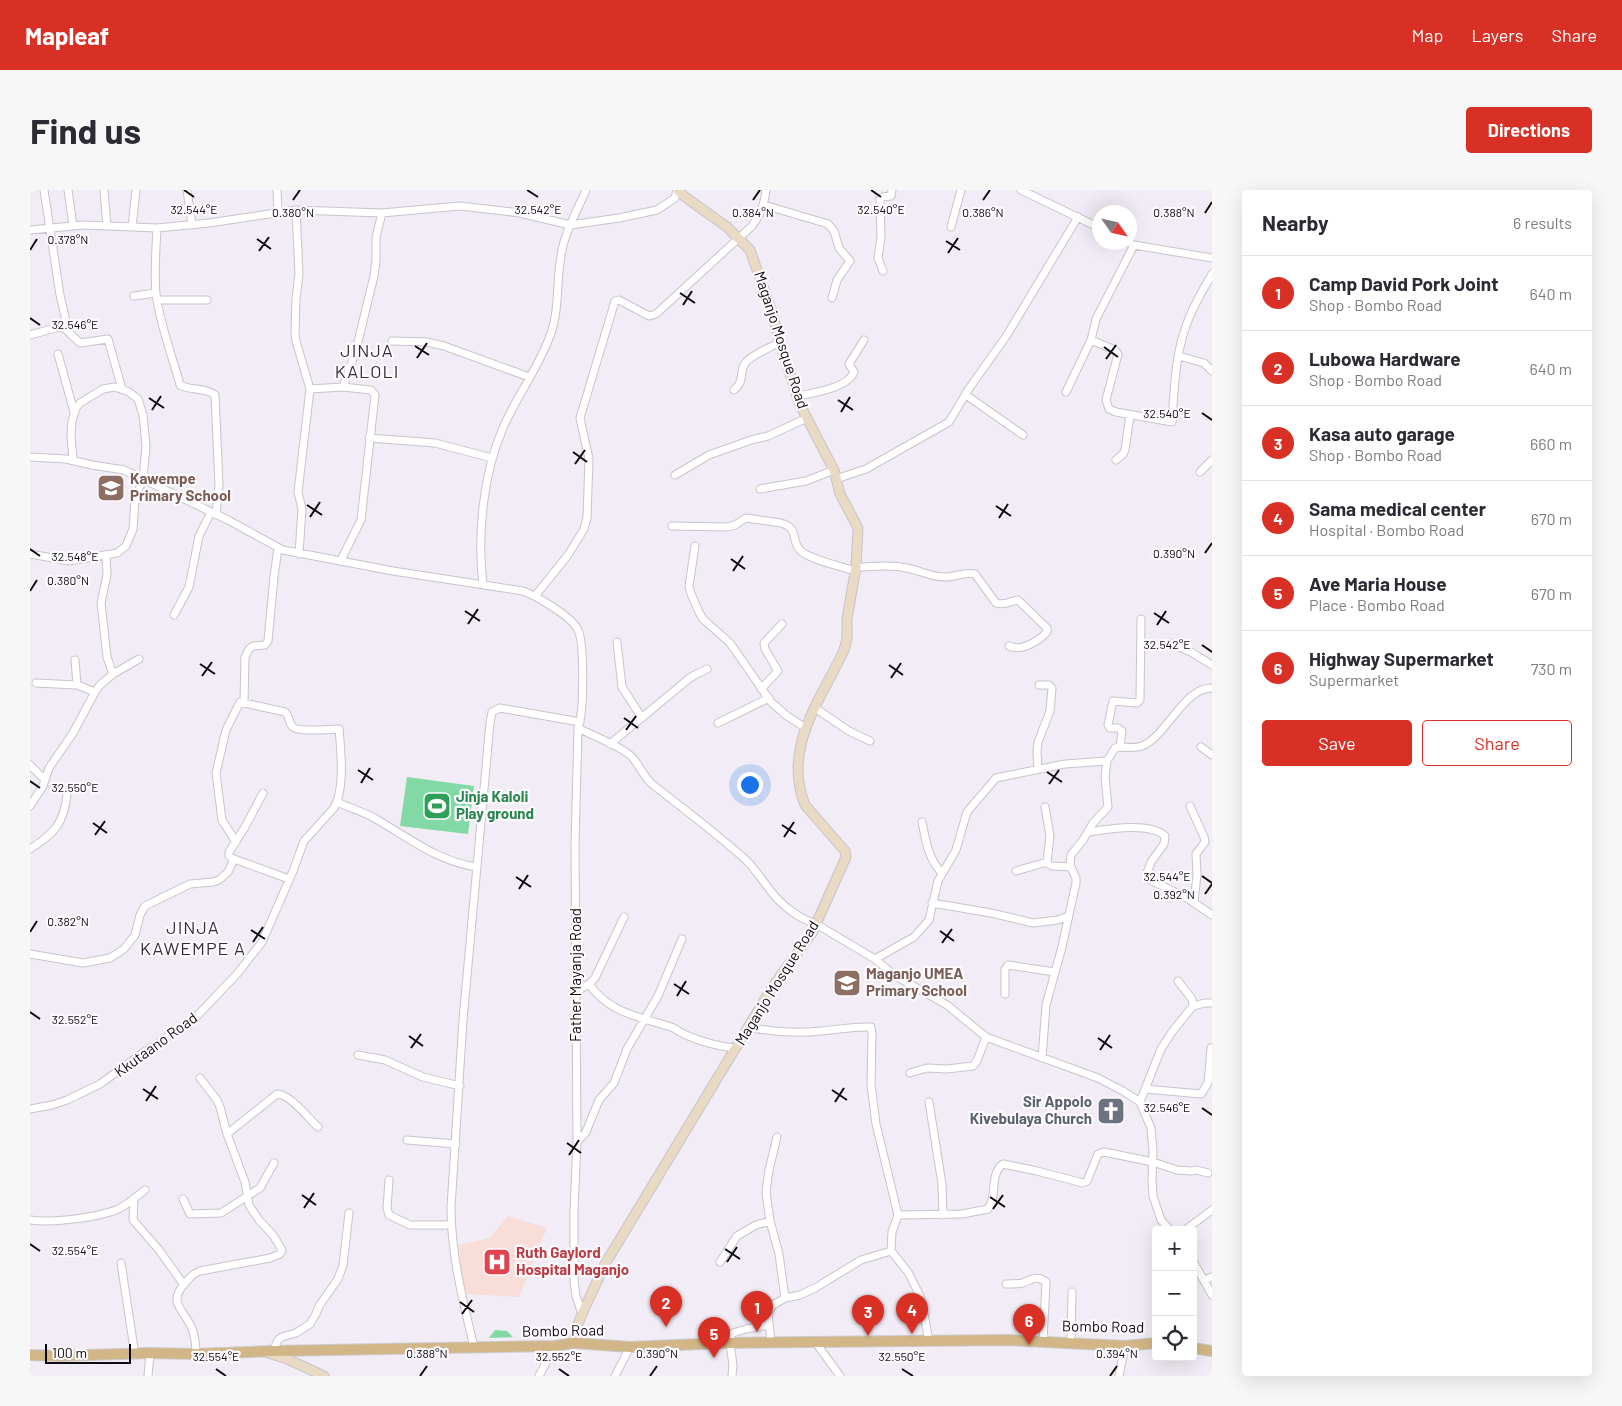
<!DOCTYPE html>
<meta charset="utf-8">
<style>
:root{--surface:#fff;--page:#f7f7f7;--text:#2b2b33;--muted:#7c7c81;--line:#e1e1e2;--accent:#d93025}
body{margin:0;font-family:Barlow,sans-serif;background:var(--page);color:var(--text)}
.controls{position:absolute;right:15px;bottom:15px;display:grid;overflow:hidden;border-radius:5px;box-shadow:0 5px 20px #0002}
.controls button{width:45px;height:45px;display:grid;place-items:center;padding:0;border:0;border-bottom:1px solid var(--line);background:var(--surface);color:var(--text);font:25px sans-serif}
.compass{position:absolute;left:1062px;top:15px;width:45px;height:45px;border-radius:50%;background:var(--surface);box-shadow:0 5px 20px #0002;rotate:124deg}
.scale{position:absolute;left:15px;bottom:12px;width:86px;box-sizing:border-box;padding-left:5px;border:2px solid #0e0c0f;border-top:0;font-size:14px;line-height:18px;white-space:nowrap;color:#0e0c0f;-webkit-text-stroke:4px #fdfafe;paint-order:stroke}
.you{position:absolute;left:719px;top:594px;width:18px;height:18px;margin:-12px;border:4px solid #fff;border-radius:50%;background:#1a73e8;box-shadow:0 0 0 8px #1a73e833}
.badge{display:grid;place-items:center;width:32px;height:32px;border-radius:50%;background:var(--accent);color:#fff;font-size:16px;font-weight:700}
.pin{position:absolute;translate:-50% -41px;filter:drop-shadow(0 1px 2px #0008)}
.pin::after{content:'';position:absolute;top:26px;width:18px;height:15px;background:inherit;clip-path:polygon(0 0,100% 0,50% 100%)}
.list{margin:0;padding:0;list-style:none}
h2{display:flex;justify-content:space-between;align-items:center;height:65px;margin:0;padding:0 20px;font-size:21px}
h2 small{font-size:16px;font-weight:400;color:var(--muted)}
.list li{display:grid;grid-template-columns:32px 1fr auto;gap:15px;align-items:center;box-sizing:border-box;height:75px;padding:0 20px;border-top:1px solid var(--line)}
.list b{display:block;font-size:19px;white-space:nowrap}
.list p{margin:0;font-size:16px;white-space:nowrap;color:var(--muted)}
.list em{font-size:16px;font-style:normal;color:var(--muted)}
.actions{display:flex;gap:10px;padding:15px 20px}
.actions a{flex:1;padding:11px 0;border:1px solid var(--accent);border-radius:5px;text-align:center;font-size:18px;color:var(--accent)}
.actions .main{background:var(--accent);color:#fff}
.icon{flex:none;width:28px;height:28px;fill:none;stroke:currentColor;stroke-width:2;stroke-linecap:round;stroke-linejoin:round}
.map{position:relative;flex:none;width:1182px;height:1186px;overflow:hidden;border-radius:5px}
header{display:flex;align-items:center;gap:30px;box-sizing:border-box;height:70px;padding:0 25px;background:var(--accent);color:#fff}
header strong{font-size:24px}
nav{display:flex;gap:28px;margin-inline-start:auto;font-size:18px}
.intro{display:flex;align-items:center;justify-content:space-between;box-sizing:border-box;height:120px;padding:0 30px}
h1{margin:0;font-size:35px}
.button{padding:12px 22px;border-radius:5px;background:var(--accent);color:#fff;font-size:18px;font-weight:700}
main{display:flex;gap:30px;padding:0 30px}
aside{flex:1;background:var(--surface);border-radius:5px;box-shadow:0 5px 20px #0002}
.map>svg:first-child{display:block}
.medical{fill:#f8ddd8}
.grass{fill:#83d9a6}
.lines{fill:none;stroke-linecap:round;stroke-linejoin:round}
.street-casing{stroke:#c8c3cc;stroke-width:9}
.secondary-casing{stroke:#c8c3cc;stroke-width:11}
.primary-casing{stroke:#cacaca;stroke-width:12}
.street{stroke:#fff;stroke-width:7}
.secondary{stroke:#e8dac3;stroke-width:9}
.primary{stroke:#d2b687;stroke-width:10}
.ticks{fill:none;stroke:#0e0c0f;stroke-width:2}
.labels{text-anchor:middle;stroke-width:4.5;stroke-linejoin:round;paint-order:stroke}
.street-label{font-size:15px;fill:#0e0c0f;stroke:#fdfafe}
.education-label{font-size:15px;font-weight:bold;fill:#785e54;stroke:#fdfafe;text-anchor:start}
.leisure-label{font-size:15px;font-weight:bold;fill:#27864d;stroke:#fdfafe;text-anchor:start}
.worship-label{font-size:15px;font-weight:bold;fill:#5b616d;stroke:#fdfafe;text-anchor:end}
.health-label{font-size:15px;font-weight:bold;fill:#be3a42;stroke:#fdfafe;text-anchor:start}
.quarter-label{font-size:18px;letter-spacing:1px;fill:#332e35;stroke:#fdfafe}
.ticks-label{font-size:12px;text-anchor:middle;fill:#0e0c0f;stroke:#fdfafe;stroke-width:4.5;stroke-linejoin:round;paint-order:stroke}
</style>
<header>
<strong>Mapleaf</strong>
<nav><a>Map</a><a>Layers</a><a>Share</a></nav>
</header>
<div class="intro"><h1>Find us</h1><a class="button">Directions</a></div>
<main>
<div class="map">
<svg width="1182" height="1186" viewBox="0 0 1182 1186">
<rect width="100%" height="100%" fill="#f1ecf5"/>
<path class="medical" d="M478 1026 517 1038 489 1107 437 1104 432 1089 429 1055 460 1048Z"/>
<path class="grass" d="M377 587 444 596 438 644 370 636Z
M465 1140 477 1141 483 1147 459 1148Z"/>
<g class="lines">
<defs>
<path id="street" d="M38 0 43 36
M74 0 77 36
M157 0 162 35
M247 0 248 22
M991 0 1070 38
M734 15 798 34 804 41 809 58 820 71 807 90 802 108
M266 20 269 84 266 109 265 143 266 151 280 199
M102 37 106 0
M921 37 931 0
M127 38C126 60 124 82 126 104 130 134 141 163 149 191L150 195C160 201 175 197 185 205L189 295 186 325
M0 40 53 35 127 38 179 33 266 20 352 23 430 16 490 23 540 35 589 28 627 20 645 8 647 0
M1098 52 1104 55 1182 68
M853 81 848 68 851 47 850 9 852 7 861 6 862 0
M104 106 126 103
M128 110H177
M32 136 50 153 78 149 92 199
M0 145 33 136 36 131 30 105 14 0
M1061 150 1085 160 1088 164 1076 210 1079 219 1086 222 1142 232C1144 201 1145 166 1156 136 1162 118 1172 101 1182 84
M362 151 397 152 414 156 499 187
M28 164 44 222
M1149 166 1174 173 1182 181
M704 200C716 190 708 182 716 172 722 165 741 157 750 152
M1036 202 1061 150 1066 129 1104 55
M936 205 993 245
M768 206C783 203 818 198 824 182L819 174 834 150
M339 248 405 253 462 268
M0 267 36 269 62 275 94 280 198 330 253 360 363 381 493 401C507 406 540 426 547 438 555 450 554 523 548 538L545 654 547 952 544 1020V1091L546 1106 552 1124
M1086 270 1093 264 1095 260 1100 225
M1170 282 1182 270
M645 285 679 265 721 250 738 246 777 228
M806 289 836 279 919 232 938 200 977 145 1048 27
M730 299 776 291 804 280
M642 336 697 337 705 335 716 328 751 333C770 339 760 349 770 360 777 369 814 377 825 381
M665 356 659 396 661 404 669 422 673 429 700 453 741 512 757 526 776 538
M0 364 39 371 87 363 96 356 103 339 105 309 113 289 116 256 113 225 108 209 99 202 85 197 73 199 50 213 46 218 42 231 41 245 43 270
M269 364 272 319 268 302 280 199 313 197 326 160 344 86 346 70V47L352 23
M311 370 331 330 345 205 341 200 313 197
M826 377C843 377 860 374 876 378 889 380 901 387 914 387 924 388 935 381 945 384L966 413C975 416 980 411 988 410L1017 438V442C1009 451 991 462 979 456
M453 395C447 345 453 284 473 238 487 205 510 176 521 143 531 114 525 81 534 52 539 34 549 17 556 0
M505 406 538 365 554 339 557 328 559 269 550 228 585 111 589 110 619 126 626 124 722 36C731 24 734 15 736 0
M144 425 159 397 169 346 181 322
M587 452 592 497 612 528
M1140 453 1161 462 1182 475
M45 470 47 495 65 502
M83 484 109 469
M6 493 47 495
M731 499 748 481 735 459 734 453 752 434
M214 512 215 467 219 459 223 456 235 455 238 451 244 387 248 358
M785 518 819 541 840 551
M688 533 739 508
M548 538C563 546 589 555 601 566 609 574 613 586 622 594 654 619 686 643 716 670 725 679 732 690 740 700 751 715 768 728 786 734L845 769 884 747 899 730 908 691 926 660 937 622 966 588 1035 574 1077 571 1085 558C1093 556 1103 559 1112 556 1137 546 1154 497 1182 498
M580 554 661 487 677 479
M1090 557 1092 541 1088 538H1080L1078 535 1083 511 1107 513 1110 510 1111 429
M1171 557 1182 565
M0 575 14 589
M1008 579 1007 562 1008 552 1020 521 1022 498 1019 495H1009
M307 612C320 618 334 622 346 629 379 648 409 672 447 677
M0 616 13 596 19 578 43 543 65 502 70 495 83 484 77 467 71 413 77 385 76 365
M1160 616 1174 647 1175 652 1166 664 1167 685 1164 712
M1015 617 1020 646 1017 673 1022 676 1041 677
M892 632C896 651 898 669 912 683
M1059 642C1079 639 1119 632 1135 646L1134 654 1121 672 1117 683 1120 690 1157 708 1182 725
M0 659C24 644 34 633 37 605
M204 669 199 666V662L215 637 233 603
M986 681 1017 672
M902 713 961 723 1003 733 1028 730 1038 726
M0 764 53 773 80 768 94 759 105 745 110 725 115 716 160 694 183 692 189 690 198 682 204 669 259 689
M845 769 864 785 917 815 956 847 1068 888 1093 901 1110 912 1121 938 1123 960 1122 990 1123 1006 1131 1030 1140 1040
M1148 791 1162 809 1163 816
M559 794C580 824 611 827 644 838 656 848 689 857 706 858
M547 801 559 794 565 788 594 727
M975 804V779L978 775 1025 782
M718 837C742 842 765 844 791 841 807 840 824 836 841 837L842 844 841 895 846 934 868 1025 862 1042 861 1061 878 1082 891 1108 899 1151
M328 865 355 870 393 887 430 896
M1012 868 1016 815 1032 757 1046 693V688L1040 675 1041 665 1053 650 1063 633 1078 617 1075 587 1077 571
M880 883 897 878 917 879 943 876 947 871 956 847
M1115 899 1171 904 1178 893 1181 858
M899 912 912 994 913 1025
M1110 912 1131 859 1142 842 1163 816 1175 813H1182
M0 919 22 915 37 910 70 894 117 860 152 838 168 825 207 784 232 752 263 681 274 651 304 618C315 599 311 561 309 539 300 539 266 543 262 536 258 531 260 526 255 522L210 512 196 540 186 583 192 630 206 652
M197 944 247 904C260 904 278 928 288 937
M747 947 739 980 736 1002 740 1031 749 1064 755 1108
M377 950 426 954
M547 952 556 942 569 910 584 893 597 859 628 806 652 749
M359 990 357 1018 359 1025 380 1035H421
M104 1008 103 1030 129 1060 154 1095
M153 1009 160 1024 191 1023 230 998 244 973
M868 1025 932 1024 958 1019C968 1006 959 984 973 974L1007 981 1053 993 1057 991 1068 964 1074 962 1123 972 1147 980 1162 981 1166 980 1178 983
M0 1030C22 1033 65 1028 86 1020 96 1016 106 1007 115 1000
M1155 1040 1182 1020
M1163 1071 1182 1105
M690 1072 707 1046 726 1035 740 1031
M91 1073 105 1165
M1174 1090 1182 1087
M976 1094C981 1094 988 1094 993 1093 1002 1089 1008 1085 1016 1092L1013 1151
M1041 1152 1042 1102
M695 1153 703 1143 716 1139 739 1135
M741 1153 738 1123 743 1115 755 1108 770 1105 785 1098 831 1070 861 1061
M786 1153 810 1186
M700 1154 703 1175 702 1186
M444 1157C433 1111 421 1065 421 1017L433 830 460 533 462 522 470 518 550 532
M243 1161 248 1150 252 1147 266 1143 280 1134 286 1124 289 1116 308 1089 313 1075 319 1023
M166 1164C166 1154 165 1144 160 1134 150 1117 139 1111 155 1093 160 1088 163 1083 170 1081L240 1068 250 1064 252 1060 243 1045 229 1030 219 1015 215 992 197 944 190 917 187 910 170 888
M118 1186 120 1163
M509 1186 525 1156
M585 1186 600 1157
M1089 1186 1095 1156"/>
<path id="secondary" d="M544 1153 546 1139 552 1124 575 1074 743 796 782 743 816 667 815 661 775 615C752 557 791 510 814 460L817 449V429L826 377 828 338 810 304 804 280 770 215 749 149 742 122 720 60 697 37 655 7 648 0
M238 1163 255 1168 294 1186"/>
<path id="primary" d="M1163 1158 1182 1161
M0 1165 29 1166 120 1163 166 1164 243 1161 525 1156 544 1153 600 1157 695 1153 978 1150 1095 1156 1126 1153"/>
</defs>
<use href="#street" class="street-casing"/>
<use href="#secondary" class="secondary-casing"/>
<use href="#primary" class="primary-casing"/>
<use href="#street" class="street"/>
<use href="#secondary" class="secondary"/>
<use href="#primary" class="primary"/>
</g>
<path class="ticks" d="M154 0 164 7M497 0 508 7M841 0 851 7M263 10 270 0M723 10 730 0M953 10 960 0M1175 23 1182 12M227 49 241 59M916 51 930 60M0 60 7 49M229 61 239 47M918 63 928 48M650 103 665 113M653 115 662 101M0 128 10 135M385 156 399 165M1074 157 1088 167M387 168 397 153M1076 169 1086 155M119 208 134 218M808 210 823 220M122 220 131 206M811 222 820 207M1172 223 1182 230M543 262 557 272M545 274 555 260M277 315 292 325M966 316 981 326M280 327 290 312M969 328 978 314M0 359 10 366M1175 363 1182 353M701 369 715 379M703 381 713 366M0 401 7 390M435 421 450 431M1124 423 1139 433M438 434 448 419M1127 435 1136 421M1172 455 1182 462M170 474 185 484M859 475 873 485M172 486 182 472M861 488 871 473M594 528 608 538M596 540 606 526M328 580 343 590M1017 582 1032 592M0 591 10 598M331 593 340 578M1019 594 1029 580M63 633 77 643M752 635 766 644M65 645 75 631M754 647 764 632M1172 686 1182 693M486 687 501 697M489 699 498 685M1175 704 1182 694M221 740 235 749M910 741 924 751M0 742 7 731M223 752 233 737M912 753 922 739M644 794 659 804M647 806 656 791M0 822 10 829M379 846 393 856M1068 848 1082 858M381 858 391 844M1070 860 1080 845M113 899 128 909M802 900 817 910M116 911 126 896M805 912 814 898M1172 918 1182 925M537 953 551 963M539 965 549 950M272 1005 286 1015M960 1007 975 1017M274 1018 284 1003M963 1019 973 1005M0 1054 10 1061M695 1059 710 1069M697 1072 707 1057M430 1112 444 1122M432 1124 442 1110M186 1179 196 1186M529 1179 539 1186M872 1179 883 1186M390 1186 397 1176M620 1186 627 1176M1080 1186 1087 1176"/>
<defs>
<symbol id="school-square" viewBox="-11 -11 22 22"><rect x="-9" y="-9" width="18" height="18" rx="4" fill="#8d6e63" stroke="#fdfafe"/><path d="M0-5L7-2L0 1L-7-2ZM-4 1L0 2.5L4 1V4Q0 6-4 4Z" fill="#fff"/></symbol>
<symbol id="stadium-square" viewBox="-11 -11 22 22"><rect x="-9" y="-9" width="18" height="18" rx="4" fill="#2e9e5b" stroke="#fdfafe"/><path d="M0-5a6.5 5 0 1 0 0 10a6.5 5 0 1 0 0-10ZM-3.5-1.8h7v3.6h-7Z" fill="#fff"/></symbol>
<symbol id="church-square" viewBox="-11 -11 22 22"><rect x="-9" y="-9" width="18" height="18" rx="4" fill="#6b7280" stroke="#fdfafe"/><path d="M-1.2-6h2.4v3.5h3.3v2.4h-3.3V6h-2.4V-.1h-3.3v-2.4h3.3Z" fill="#fff"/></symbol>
<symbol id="hospital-square" viewBox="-11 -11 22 22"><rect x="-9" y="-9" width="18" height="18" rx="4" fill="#e0444e" stroke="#fdfafe"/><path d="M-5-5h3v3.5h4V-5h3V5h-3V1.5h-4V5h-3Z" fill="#fff"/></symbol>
</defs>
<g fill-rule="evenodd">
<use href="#school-square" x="65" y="282" width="32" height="32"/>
<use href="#stadium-square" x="391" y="600" width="32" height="32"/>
<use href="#school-square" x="801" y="777" width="32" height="32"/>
<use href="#church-square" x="1065" y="905" width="32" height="32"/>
<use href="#hospital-square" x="451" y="1056" width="32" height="32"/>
</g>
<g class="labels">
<g class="street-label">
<text transform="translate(751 150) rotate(72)" y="5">Maganjo Mosque Road</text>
<text transform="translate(546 785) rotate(-90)" y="5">Father Mayanja Road</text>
<text transform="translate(747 793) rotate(-58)" y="5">Maganjo Mosque Road</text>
<text transform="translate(126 855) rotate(-36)" y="5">Kkutaano Road</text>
<text transform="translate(1073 1137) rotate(1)" y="5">Bombo Road</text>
<text transform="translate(533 1141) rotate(-1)" y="5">Bombo Road</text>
</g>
<g class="education-label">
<text x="100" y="294">Kawempe<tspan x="100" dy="17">Primary School</tspan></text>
<text x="836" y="789">Maganjo UMEA<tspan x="836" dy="17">Primary School</tspan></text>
</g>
<g class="leisure-label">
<text x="426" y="612">Jinja Kaloli<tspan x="426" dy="17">Play ground</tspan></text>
</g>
<g class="worship-label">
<text x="1062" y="917">Sir Appolo<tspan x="1062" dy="17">Kivebulaya Church</tspan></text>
</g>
<g class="health-label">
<text x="486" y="1068">Ruth Gaylord<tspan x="486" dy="17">Hospital Maganjo</tspan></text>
</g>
<g class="quarter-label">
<text x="337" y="167">JINJA<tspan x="337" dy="21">KALOLI</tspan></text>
<text x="163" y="744">JINJA<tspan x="163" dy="21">KAWEMPE A</tspan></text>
</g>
</g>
<g class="ticks-label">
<text x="851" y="24">32.540°E</text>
<text x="164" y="24">32.544°E</text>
<text x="508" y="24">32.542°E</text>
<text x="1144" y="27">0.388°N</text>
<text x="263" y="27">0.380°N</text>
<text x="723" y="27">0.384°N</text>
<text x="953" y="27">0.386°N</text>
<text x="38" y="54">0.378°N</text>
<text x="45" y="139">32.546°E</text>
<text x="1137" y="228">32.540°E</text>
<text x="1144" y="368">0.390°N</text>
<text x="45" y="371">32.548°E</text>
<text x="38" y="395">0.380°N</text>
<text x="1137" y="459">32.542°E</text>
<text x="45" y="602">32.550°E</text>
<text x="1137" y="691">32.544°E</text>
<text x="1144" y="709">0.392°N</text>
<text x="38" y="736">0.382°N</text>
<text x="45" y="834">32.552°E</text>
<text x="1137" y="922">32.546°E</text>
<text x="45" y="1065">32.554°E</text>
<text x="397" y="1168">0.388°N</text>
<text x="627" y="1168">0.390°N</text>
<text x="1087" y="1168">0.394°N</text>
<text x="186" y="1171">32.554°E</text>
<text x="529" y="1171">32.552°E</text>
<text x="872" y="1171">32.550°E</text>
</g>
</svg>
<div class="controls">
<button>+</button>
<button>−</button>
<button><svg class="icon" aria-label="locate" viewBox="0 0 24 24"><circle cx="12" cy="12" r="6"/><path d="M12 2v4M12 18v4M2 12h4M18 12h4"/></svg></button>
</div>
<svg class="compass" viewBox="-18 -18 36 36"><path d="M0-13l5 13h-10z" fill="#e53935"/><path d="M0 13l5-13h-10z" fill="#7c7c81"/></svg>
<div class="scale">100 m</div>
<div class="you"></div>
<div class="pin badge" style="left:727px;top:1142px">1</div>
<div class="pin badge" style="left:636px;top:1137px">2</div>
<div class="pin badge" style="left:838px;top:1146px">3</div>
<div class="pin badge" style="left:882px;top:1144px">4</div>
<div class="pin badge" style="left:684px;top:1168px">5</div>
<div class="pin badge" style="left:999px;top:1155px">6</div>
</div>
<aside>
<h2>Nearby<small>6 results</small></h2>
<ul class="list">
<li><span class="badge">1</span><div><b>Camp David Pork Joint</b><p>Shop · Bombo Road</p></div><em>640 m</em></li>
<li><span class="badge">2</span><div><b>Lubowa Hardware</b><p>Shop · Bombo Road</p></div><em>640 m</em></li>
<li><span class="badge">3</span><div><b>Kasa auto garage</b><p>Shop · Bombo Road</p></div><em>660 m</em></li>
<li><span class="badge">4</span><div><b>Sama medical center</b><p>Hospital · Bombo Road</p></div><em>670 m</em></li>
<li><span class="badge">5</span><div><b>Ave Maria House</b><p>Place · Bombo Road</p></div><em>670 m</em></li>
<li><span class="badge">6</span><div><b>Highway Supermarket</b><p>Supermarket</p></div><em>730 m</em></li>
</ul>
<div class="actions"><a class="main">Save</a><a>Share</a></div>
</aside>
</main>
